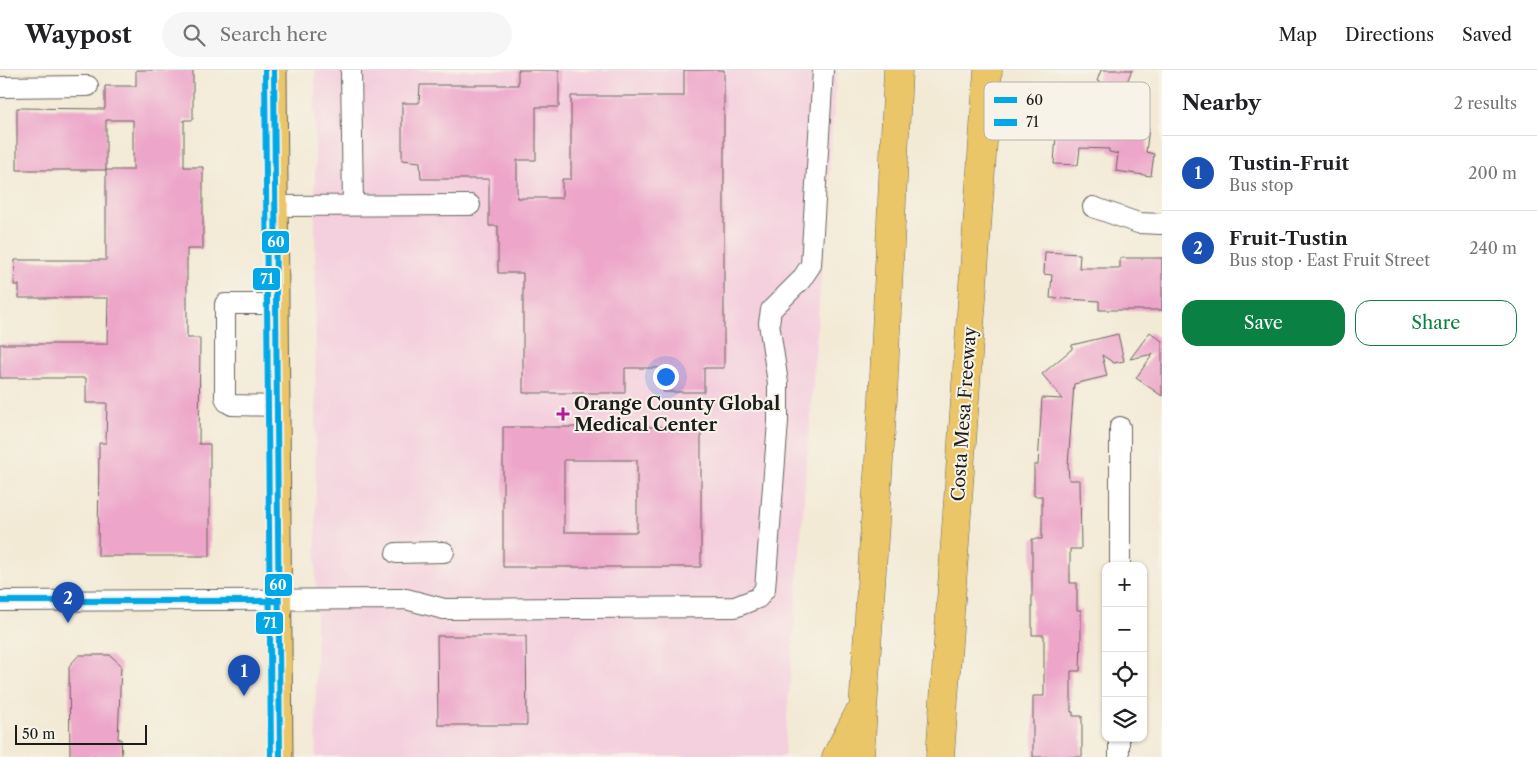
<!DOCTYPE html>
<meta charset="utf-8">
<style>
:root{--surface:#fff;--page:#f6f6f6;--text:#202124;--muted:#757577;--line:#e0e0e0;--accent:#0b8043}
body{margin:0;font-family:"Libre Caslon Text",serif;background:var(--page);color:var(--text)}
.controls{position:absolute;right:15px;bottom:15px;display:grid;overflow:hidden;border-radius:10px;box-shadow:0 1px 4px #0004}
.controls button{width:45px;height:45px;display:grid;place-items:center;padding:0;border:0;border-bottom:1px solid var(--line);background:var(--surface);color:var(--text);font:25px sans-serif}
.scale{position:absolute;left:15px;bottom:12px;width:132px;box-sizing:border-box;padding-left:5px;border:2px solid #1c1c1c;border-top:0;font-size:14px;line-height:18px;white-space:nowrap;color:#1c1c1c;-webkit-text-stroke:4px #f7f3e8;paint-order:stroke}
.you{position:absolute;left:665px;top:306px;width:18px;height:18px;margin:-12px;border:4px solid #fff;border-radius:50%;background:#1a73e8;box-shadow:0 0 0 8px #1a73e833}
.badge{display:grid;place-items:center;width:32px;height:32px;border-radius:50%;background:var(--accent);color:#fff;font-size:16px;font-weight:700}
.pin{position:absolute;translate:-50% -41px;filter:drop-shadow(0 1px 2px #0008)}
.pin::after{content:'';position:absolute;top:26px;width:18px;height:15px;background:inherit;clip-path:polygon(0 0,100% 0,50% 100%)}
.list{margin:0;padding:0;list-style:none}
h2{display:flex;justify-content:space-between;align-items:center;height:65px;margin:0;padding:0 20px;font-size:21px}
h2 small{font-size:16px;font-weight:400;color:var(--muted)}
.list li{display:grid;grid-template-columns:32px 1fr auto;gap:15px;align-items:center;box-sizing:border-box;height:75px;padding:0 20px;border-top:1px solid var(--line)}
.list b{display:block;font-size:19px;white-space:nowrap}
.list p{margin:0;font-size:16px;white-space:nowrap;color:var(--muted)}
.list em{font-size:16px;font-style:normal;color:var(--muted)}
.actions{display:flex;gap:10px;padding:15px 20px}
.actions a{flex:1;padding:11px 0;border:1px solid var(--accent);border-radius:15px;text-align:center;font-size:18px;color:var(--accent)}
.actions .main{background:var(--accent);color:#fff}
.icon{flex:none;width:28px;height:28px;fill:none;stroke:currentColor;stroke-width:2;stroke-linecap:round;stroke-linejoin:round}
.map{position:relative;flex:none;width:1162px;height:687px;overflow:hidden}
header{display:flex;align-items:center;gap:30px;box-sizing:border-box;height:70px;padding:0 25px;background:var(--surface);border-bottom:1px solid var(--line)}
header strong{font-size:24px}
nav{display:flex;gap:28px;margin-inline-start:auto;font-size:18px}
.search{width:350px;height:45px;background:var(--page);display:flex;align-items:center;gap:12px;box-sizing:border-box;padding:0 18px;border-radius:28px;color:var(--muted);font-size:19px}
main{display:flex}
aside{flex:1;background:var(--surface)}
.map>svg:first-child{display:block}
.built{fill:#f4cfde}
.building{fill:#eda6c9;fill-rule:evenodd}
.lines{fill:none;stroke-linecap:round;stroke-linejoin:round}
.minor-casing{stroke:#67645d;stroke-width:22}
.major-casing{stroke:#67645d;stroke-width:27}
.highway-casing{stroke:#67645d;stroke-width:29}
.minor{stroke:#fff;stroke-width:20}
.major{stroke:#ebc669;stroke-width:25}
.highway{stroke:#ebc669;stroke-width:28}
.bus-1-casing{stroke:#f7f3e8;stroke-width:10}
.bus-2-casing{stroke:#f7f3e8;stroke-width:10}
.bus-1{stroke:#01a8e7;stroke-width:6}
.bus-2{stroke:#01a8e7;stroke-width:6}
.poi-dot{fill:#b5179e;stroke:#f7f3e8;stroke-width:2}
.labels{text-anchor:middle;stroke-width:4;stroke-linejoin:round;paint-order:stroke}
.poi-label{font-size:18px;font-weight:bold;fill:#1c1c1c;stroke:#f7f3e8;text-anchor:start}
.street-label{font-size:18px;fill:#1c1c1c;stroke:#f7f3e8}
.key{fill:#f7f3e8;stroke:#b5b2ab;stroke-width:1}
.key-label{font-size:14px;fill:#1c1c1c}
.line-badge{stroke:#f7f3e8;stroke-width:2}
.badge-label{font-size:14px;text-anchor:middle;font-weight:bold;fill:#fff}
</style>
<header>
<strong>Waypost</strong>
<div class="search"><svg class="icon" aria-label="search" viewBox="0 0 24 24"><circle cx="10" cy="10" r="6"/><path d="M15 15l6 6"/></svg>Search here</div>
<nav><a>Map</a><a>Directions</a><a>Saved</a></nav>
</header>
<main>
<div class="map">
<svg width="1162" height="687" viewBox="0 0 1162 687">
<rect width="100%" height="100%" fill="#f7f3e8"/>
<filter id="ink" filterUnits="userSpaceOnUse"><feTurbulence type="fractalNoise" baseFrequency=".02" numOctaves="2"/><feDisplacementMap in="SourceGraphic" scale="10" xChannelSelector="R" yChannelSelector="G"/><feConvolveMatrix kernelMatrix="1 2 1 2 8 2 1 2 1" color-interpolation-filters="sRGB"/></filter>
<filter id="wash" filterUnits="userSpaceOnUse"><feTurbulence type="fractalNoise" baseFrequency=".0096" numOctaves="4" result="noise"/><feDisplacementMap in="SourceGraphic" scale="20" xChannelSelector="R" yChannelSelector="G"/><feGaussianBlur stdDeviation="1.12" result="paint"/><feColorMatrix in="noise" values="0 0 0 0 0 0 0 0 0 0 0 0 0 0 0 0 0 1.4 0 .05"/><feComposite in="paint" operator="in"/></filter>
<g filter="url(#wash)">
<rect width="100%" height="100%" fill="#f3ead5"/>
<path class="built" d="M315 0H837L784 687H316Z"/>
<g id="blocks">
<path class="building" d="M136 0H193V50H184V97H203V179H187V268H200L199 374H210V486H98L99 373H106L107 333H86V308H0V274H107L108 228H19V215H14L15 190H106V100H133V50H106V100H17V38L105 39V16H136Z
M518 0H559V37H536V90H517V128H562V109H571V26H684V0H724V298H704V322H663V298H625V323H523V203H498V156H489V109H421L420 92 402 90V33H419L420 15H518Z
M1101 0H1132L1124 19 1118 17 1117 20 1097 11Z
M1079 43 1094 44V51L1149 58 1146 82 1154 84 1151 106 1116 101 1118 84 1109 82V79L1080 78 1078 95 1054 94 1057 49 1078 50Z
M1045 182 1080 184 1079 198H1120V188H1162V240H1099V231L1050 228 1052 205 1044 204Z
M1150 262 1162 271V326L1136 308 1153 284 1130 289Z
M1118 264 1124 291 1114 293 1102 285 1107 306 1074 314 1068 395 1069 410H1080L1081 479H1070V513H1077V540H1081V565L1080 601H1071V642H1073V646H1082V687H1033V626H1044V565H1032V469H1042V426H1034V395H1038L1042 328 1063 329 1042 304 1072 279V275Z
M503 357H701V497H503ZM564 390H637V462H564Z
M437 566H526L527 655H438Z
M79 585H110L121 595 118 669H121L122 687H70L69 596Z"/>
</g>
</g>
<g filter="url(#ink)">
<use href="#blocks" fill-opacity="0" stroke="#67645d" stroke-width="1"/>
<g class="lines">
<defs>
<path id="minor" d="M351 0 353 135
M0 17 88 16
M276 136 470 135
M1093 137 1138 153 1162 154
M277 234H225V327L227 332 232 335 278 336
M396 483 444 482
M1120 496V357
M0 531 406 529 444 539 735 537 758 528 765 519 778 352V313L769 253 771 240 801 210 811 195 823 0
M1119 687V668"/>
<path id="major" d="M274 0 280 687"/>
<path id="highway" d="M836 687 858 645
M860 687 883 328 898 0
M940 687 988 0"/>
</defs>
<use href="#minor" class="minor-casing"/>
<use href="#major" class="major-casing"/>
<use href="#highway" class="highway-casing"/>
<use href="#minor" class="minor"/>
<use href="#major" class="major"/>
<use href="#highway" class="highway"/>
<defs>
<path id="bus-1" d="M274 0 280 687
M0 531H279"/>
<path id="bus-2" d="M265 0 271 687"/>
</defs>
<use href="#bus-1" class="bus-1-casing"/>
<use href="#bus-2" class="bus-2-casing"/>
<use href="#bus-1" class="bus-1"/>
<use href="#bus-2" class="bus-2"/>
</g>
</g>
<path class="poi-dot" d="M560.5 336.5h5v5h5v5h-5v5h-5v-5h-5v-5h5z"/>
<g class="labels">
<g class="poi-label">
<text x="574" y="340">Orange County Global<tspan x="574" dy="21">Medical Center</tspan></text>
</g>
<g class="street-label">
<text transform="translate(964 344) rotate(-86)" y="6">Costa Mesa Freeway</text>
</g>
</g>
<rect x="984" y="12" width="166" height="58" rx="8" class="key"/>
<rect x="994" y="27" width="23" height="6" fill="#01a8e7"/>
<rect x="994" y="49" width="23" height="7" fill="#01a8e7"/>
<g class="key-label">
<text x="1026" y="35">60</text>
<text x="1026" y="57">71</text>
</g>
<g class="line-badge">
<rect x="261" y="160" width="29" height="24" rx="5" fill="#01a8e7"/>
<rect x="252" y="197" width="29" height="24" rx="5" fill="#01a8e7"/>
<rect x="264" y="503" width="29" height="24" rx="5" fill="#01a8e7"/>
<rect x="255" y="541" width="29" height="24" rx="5" fill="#01a8e7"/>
</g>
<g class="badge-label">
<text x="276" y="177">60</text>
<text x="267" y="214">71</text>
<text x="278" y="520">60</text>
<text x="270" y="558">71</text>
</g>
</svg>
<div class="controls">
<button>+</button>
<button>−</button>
<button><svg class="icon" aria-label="locate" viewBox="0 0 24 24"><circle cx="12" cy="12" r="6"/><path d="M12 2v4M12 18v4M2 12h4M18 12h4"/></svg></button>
<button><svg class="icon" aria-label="layers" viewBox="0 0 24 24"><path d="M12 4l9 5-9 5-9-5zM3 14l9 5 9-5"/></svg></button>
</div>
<div class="scale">50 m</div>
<div class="you"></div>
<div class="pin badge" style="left:244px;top:626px;background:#1a4fb4">1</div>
<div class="pin badge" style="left:68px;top:553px;background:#1a4fb4">2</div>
</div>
<aside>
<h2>Nearby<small>2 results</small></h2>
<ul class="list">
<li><span class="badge" style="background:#1a4fb4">1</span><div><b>Tustin-Fruit</b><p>Bus stop</p></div><em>200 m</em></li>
<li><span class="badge" style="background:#1a4fb4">2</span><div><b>Fruit-Tustin</b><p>Bus stop · East Fruit Street</p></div><em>240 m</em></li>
</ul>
<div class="actions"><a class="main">Save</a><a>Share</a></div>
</aside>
</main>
